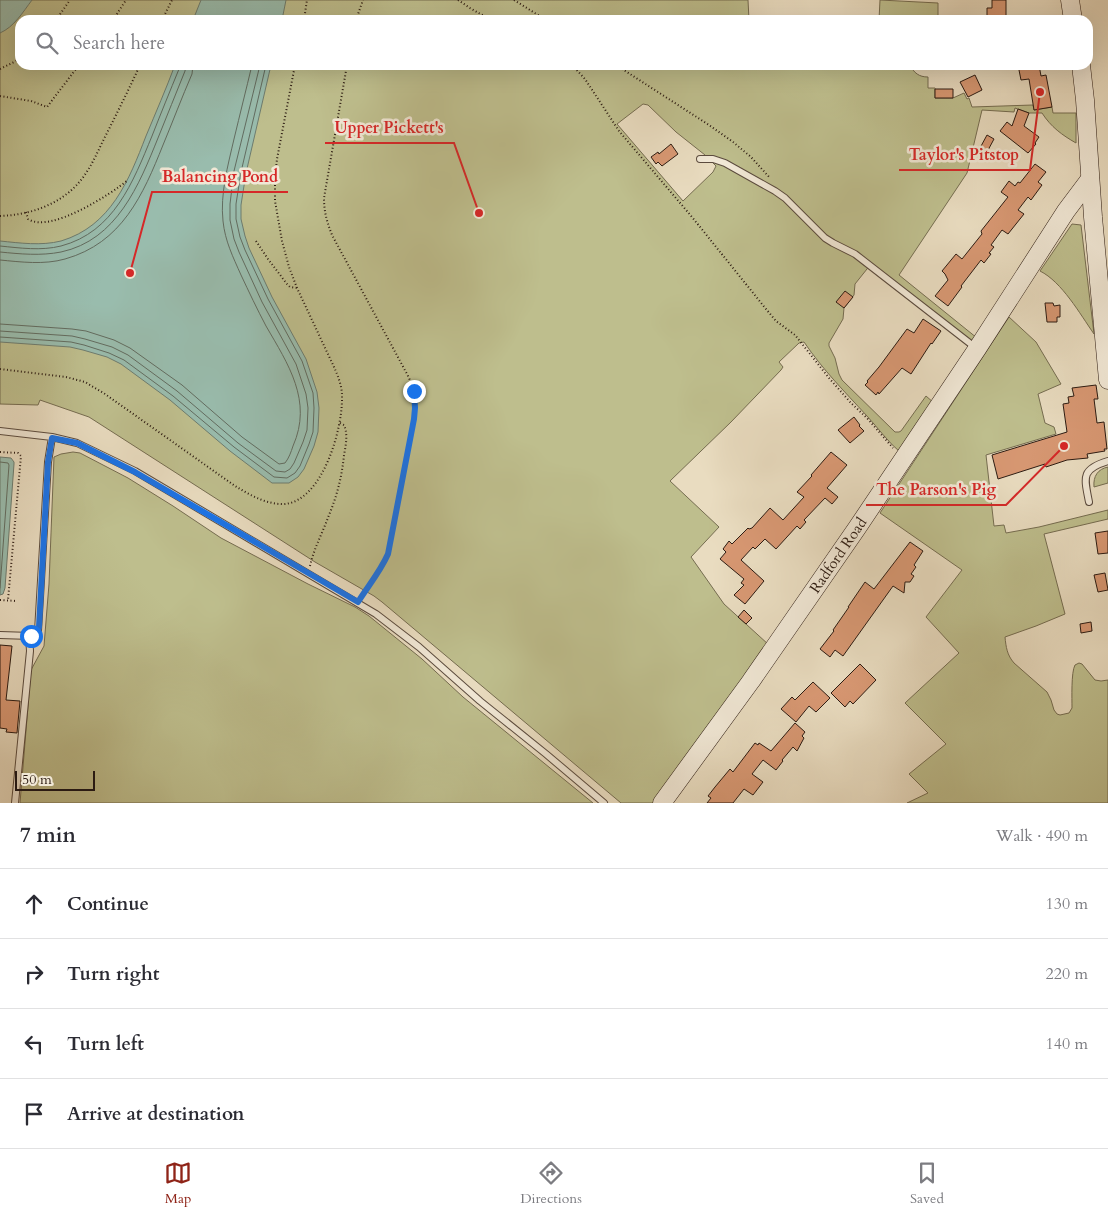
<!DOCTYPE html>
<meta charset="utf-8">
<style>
:root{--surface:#fff;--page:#f7f7f7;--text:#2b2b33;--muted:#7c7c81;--line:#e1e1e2;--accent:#8f2418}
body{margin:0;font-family:Cardo,serif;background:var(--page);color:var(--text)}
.scale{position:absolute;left:15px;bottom:12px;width:80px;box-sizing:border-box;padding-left:5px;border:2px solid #2c1b12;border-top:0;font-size:14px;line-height:18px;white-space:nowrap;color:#2c1b12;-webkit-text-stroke:4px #f1e8d6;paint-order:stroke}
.stop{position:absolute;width:15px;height:15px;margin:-11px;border:4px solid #1a73e8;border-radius:50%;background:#fff}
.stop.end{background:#1a73e8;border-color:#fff;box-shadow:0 1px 5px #0008}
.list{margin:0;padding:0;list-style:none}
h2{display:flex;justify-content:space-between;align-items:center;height:65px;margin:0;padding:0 20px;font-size:21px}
h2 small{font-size:16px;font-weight:400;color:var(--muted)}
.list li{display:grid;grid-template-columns:32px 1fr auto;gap:15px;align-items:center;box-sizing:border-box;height:70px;padding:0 20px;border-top:1px solid var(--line)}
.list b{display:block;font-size:19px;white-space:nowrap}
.list em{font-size:16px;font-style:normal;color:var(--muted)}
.icon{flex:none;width:28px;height:28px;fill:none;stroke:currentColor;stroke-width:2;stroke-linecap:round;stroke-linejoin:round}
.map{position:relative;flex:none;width:1108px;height:803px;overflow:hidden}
.search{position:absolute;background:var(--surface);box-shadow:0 5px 20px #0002;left:15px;right:15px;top:15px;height:55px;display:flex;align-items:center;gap:12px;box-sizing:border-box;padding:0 18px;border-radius:15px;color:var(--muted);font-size:19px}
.sheet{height:345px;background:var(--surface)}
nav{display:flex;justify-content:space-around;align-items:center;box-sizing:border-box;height:70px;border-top:1px solid var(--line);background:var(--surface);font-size:14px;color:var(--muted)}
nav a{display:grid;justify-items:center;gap:2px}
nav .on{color:var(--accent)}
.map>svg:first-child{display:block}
.green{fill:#bebe8d;stroke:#756c50;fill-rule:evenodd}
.water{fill:#99bcad;stroke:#6d7c6f}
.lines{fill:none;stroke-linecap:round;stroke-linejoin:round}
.shore{stroke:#626c60;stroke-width:1}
.building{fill:#d89873;stroke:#2c1b12}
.lane-casing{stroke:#5b4b3e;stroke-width:8}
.secondary-casing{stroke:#2c1b12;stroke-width:19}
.path{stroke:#2c1b12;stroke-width:2;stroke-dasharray:1 2.5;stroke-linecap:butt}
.lane{stroke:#f1e8d6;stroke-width:6}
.secondary{stroke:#f1e8d6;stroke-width:18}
.route{stroke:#1a73e8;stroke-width:6}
.labels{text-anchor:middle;stroke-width:5;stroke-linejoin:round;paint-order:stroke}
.street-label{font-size:15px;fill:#2c1b12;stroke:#f1e8d6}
.leader{fill:none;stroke:#d62828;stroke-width:2}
.callout-dot{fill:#d62828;stroke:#f1e8d6;stroke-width:2}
.callout-label{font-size:16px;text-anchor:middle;font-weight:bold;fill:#d62828;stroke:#f1e8d6;stroke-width:5;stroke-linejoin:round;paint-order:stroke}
</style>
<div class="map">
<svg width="1108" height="803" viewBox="0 0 1108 803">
<rect width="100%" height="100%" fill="#e9dcc0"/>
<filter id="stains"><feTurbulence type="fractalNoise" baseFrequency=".004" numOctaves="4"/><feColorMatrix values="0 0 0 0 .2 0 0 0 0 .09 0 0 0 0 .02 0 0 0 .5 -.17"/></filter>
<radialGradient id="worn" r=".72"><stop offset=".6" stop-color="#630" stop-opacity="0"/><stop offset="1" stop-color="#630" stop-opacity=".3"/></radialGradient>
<path class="green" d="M0 0H748L749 20H20V65H910C914 73 919 77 928 77V88H935V98H953L964 93 967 99 969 98 972 107 1033 105 1034 110 1052 107 1053 113H1076V143C1062 135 1051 127 1042 113H1029L1015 108 1014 112 982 110 967 173 899 275 977 338 973 343 871 264 855 284 854 295 844 308 843 319 829 343V346L835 358 839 374 842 380 895 432H899L901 431 926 396 934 403 901 453C888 442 878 428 867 416 844 391 823 370 804 342L799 343 779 362 783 367 781 370 731 422 670 481 719 527 691 557 724 604 769 645 655 803H621L382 602 374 596 315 562 89 417 40 400 38 405 0 404ZM643 104 648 105 676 132 705 155 716 166 713 172 683 201 617 124Z
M880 0 938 3V20H879Z
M1072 224 1081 225 1094 334C1080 314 1062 282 1040 271Z
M1009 317 1036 342 1061 384 1038 394 1045 423 1054 427 1056 434 986 455 994 526 1004 525 1006 533 1039 527 1108 510V519L1044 534 1065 614 1036 626 1005 637C1006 647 1007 655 1014 663L1047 692 1051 700 1054 710 1057 714 1060 715 1069 713 1072 708C1072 699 1071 672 1075 665L1079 663 1082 664 1095 680 1101 681 1108 680V803H907L928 793 909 774 946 744 905 703 959 653 926 617 962 570 880 513Z
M73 452 80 453 128 478 173 506 221 538 308 584 355 607 369 616 422 659 463 697 593 803H20L31 670 44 646 49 584 54 457 61 454Z
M1108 467V483L1094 487C1093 476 1098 469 1108 467Z"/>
<path class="water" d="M0 0H32C23 12 14 27 0 33Z
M201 0H286L282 20H193Z
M175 65H271L246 173 241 205V219L245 236 249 248 272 297 306 359 317 392 319 408 318 432 314 446 304 469 298 477 289 483H272L230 451 170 400 121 364 107 357 83 350 70 347 0 342V241C20 243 41 246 61 241 111 226 129 180 146 136 156 112 166 89 175 65Z
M0 457 11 458 14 462V464L5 588 3 594 0 595Z"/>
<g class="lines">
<path class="shore" d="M0 246C20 248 41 251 61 246 114 232 133 182 152 136 161 113 170 91 179 69V65
M0 252C20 254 41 256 61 252 117 240 139 185 158 138 167 116 176 93 185 71L186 65
M0 260C21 262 44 265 65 259 122 243 143 195 163 145 173 121 182 97 192 74L193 65
M0 324 72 329 86 331 114 340 130 348 182 385 242 437 279 464 285 463C289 458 291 452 293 446 313 401 288 364 266 326 257 309 249 292 241 275 233 257 225 241 223 221 220 194 228 165 234 139 240 114 246 90 252 65
M0 331 72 336 85 339 112 347 128 355 177 391 238 443 276 471 285 472 290 469 294 463 303 442 307 430 308 408 306 394 296 364 262 302 239 252 234 239 230 220V204L234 171 260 65
M0 337 71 342 84 345 109 353 124 360 173 396 234 447 274 477 287 478 295 473 300 466 309 444 313 432 314 408 313 393 302 361 268 299 245 250 240 237 236 219V204L241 172 266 65
M0 462 8 463 9 465 0 588"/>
</g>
<path class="building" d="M992 0H1006V20H987V8H992Z
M1018 65H1039L1041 76 1046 75 1052 107 1034 110 1029 79 1021 80Z
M975 75 982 90 968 97 960 82Z
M935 89H953V98H935Z
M1018 109 1029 113 1024 126 1039 137 1035 143 1036 144 1028 153 1000 131 1007 122 1012 126Z
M987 135 994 139 987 152 980 148Z
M671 144 678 154 662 166 658 162 656 164 651 157 658 152 659 154Z
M1035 164 1046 172 1038 182 1042 185 1031 200 1028 197 1018 210 1024 214 1008 234 1002 230 991 245 994 247 989 253 991 254 984 263 981 260 961 286 962 287 948 306 935 296 948 280 945 274 942 271 956 254 962 259 982 234 981 231 1008 197 1001 192 1009 181 1015 186 1018 182 1020 183Z
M845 291 853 297 844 308 836 302Z
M1045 303H1053L1054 306 1060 305V317H1057V322H1047Z
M923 319 941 331 932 344 931 343 911 374 902 368 879 394 878 392 876 395 865 385 868 382 867 381 879 367 907 329 914 333Z
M1096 385 1098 399H1094L1097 423 1104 422 1107 449H1104L1105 451 1087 454 1088 458 1067 460 1046 467 1045 464 998 479 992 455 1067 432 1063 404 1069 403 1068 397 1074 396 1072 388Z
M854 417 860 425 859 426 864 431 850 443 838 430Z
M831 452 847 465 827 488 838 497 832 504 825 498 804 520 806 522 800 529 797 526 776 549 765 539 755 549 753 547 741 560 764 581 745 604 734 595 744 585 741 583 744 579 720 559 726 552 723 549 729 541 732 544 748 528 749 529 752 528 770 508 783 520 804 497 797 492 812 476 811 475Z
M1108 531V553L1098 554 1095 533Z
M910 542 923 551 914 565 916 567 911 574 914 576 910 582H905L904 593 893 586 843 656 835 650 830 657 820 649 834 631 833 630 849 607H848L865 582 874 589Z
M1105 573 1108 590 1098 592 1094 575Z
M744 610 752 618 746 624 738 617Z
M1091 622 1092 631 1081 633 1080 624Z
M0 645 12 646 6 700 20 701 17 733 6 732 7 729 0 728Z
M860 664 876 680 853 704 850 701 845 707 831 693Z
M813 682 830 698 816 712 809 706 796 722 781 709 792 697 795 700Z
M795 723 805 732 802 736 804 738 797 751 793 747 782 760 783 761 776 770 763 760 752 774 763 782 753 795 744 789 733 803H707L711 798 708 796 715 787 730 769 733 772 755 743 758 745 759 743 771 751Z"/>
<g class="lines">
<defs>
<path id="lane" d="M700 159H713L725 163 775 191 785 198 825 238 833 243 855 254 976 348
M0 431 52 437
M1089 502C1084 477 1081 469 1108 461
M0 635 31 636 38 631 48 462 52 437 77 443 135 471 376 614 419 647 480 701 546 754 604 803
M15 803 30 651 29 636"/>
<g id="secondary">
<path d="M1070 0 1073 20"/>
<path d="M1081 65 1085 100 1093 217 1108 380"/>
<path id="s1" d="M662 803 751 681 857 528 977 349 1066 211 1090 179"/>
</g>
</defs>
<use href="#lane" class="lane-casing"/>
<use href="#secondary" class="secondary-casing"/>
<path class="path" d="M458 0 470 8 491 20
M514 0 546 20
M56 20 70 0
M113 20 126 0
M162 20 172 0
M304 20 307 0
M356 20 363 0
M347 65 324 198C324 212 327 222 332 235L407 374C415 389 416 402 414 419L388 554 377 575 362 596
M572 65 585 79 619 131 692 217 766 309 776 321 795 335 829 378 851 403 867 418 893 448
M616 65 709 125 733 142 751 157 770 178
M0 69 20 59
M0 96 31 101 47 107 79 65
M26 212 28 219C50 234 111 194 128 180
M0 216C32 215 65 203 84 176 94 162 100 146 108 131 119 109 130 87 140 65
M256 241 268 259 287 284 290 287 297 288
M0 369 66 377 85 382 105 394 235 486C250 495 267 505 285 504 323 500 343 428 342 396 342 386 338 376 334 367L297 288 289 267 282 241 275 201V179L277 159 295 65
M0 452 18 453 21 456 8 600
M310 566C314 548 323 532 329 515 337 496 342 476 344 455 346 445 348 434 344 425L340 423
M0 600 17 601"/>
<use href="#lane" class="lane"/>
<use href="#secondary" class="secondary"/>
</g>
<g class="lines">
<path class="route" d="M31 636 37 633 39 627 48 462 52 438 77 443 135 472 358 602C368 586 380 572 388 554L414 419 415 408 414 391"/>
</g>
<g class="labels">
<g class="street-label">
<text dy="5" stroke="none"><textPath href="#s1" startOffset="304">Radford Road</textPath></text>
</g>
</g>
<path class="leader" d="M479 213L454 143H325M1040 92L1030 170H899M130 273L152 192H288M1064 446L1006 505H866"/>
<g class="callout-dot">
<circle cx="479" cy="213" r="5"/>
<circle cx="1040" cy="92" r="5"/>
<circle cx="130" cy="273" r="5"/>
<circle cx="1064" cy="446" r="5"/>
</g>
<g class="callout-label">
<text x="389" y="133">Upper Pickett's</text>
<text x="964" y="160">Taylor's Pitstop</text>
<text x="220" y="182">Balancing Pond</text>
<text x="936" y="495">The Parson's Pig</text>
</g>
<rect width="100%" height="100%" filter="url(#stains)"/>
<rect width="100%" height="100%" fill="url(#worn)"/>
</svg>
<div class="scale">50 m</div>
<div class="stop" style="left:31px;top:636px"></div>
<div class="stop end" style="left:414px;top:391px"></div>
<div class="search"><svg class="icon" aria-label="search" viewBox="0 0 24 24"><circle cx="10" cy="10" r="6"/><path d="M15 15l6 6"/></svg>Search here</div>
</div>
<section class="sheet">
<h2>7 min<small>Walk · 490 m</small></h2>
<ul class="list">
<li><svg class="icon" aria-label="ahead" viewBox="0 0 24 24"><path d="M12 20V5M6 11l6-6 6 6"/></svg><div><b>Continue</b></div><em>130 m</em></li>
<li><svg class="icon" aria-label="right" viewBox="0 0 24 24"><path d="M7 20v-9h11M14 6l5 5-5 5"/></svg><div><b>Turn right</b></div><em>220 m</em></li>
<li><svg class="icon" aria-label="left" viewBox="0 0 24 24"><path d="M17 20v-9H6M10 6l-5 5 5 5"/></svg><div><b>Turn left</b></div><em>140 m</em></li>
<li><svg class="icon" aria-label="arrive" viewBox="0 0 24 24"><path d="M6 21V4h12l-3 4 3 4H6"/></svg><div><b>Arrive at destination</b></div></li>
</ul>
</section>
<nav>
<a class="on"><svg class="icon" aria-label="map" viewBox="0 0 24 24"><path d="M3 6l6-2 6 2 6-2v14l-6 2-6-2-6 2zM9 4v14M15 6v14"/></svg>Map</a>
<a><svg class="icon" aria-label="directions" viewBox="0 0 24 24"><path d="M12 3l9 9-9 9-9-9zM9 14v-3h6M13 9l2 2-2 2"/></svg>Directions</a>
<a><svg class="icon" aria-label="saved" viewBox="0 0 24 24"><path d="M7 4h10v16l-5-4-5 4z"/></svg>Saved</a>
</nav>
